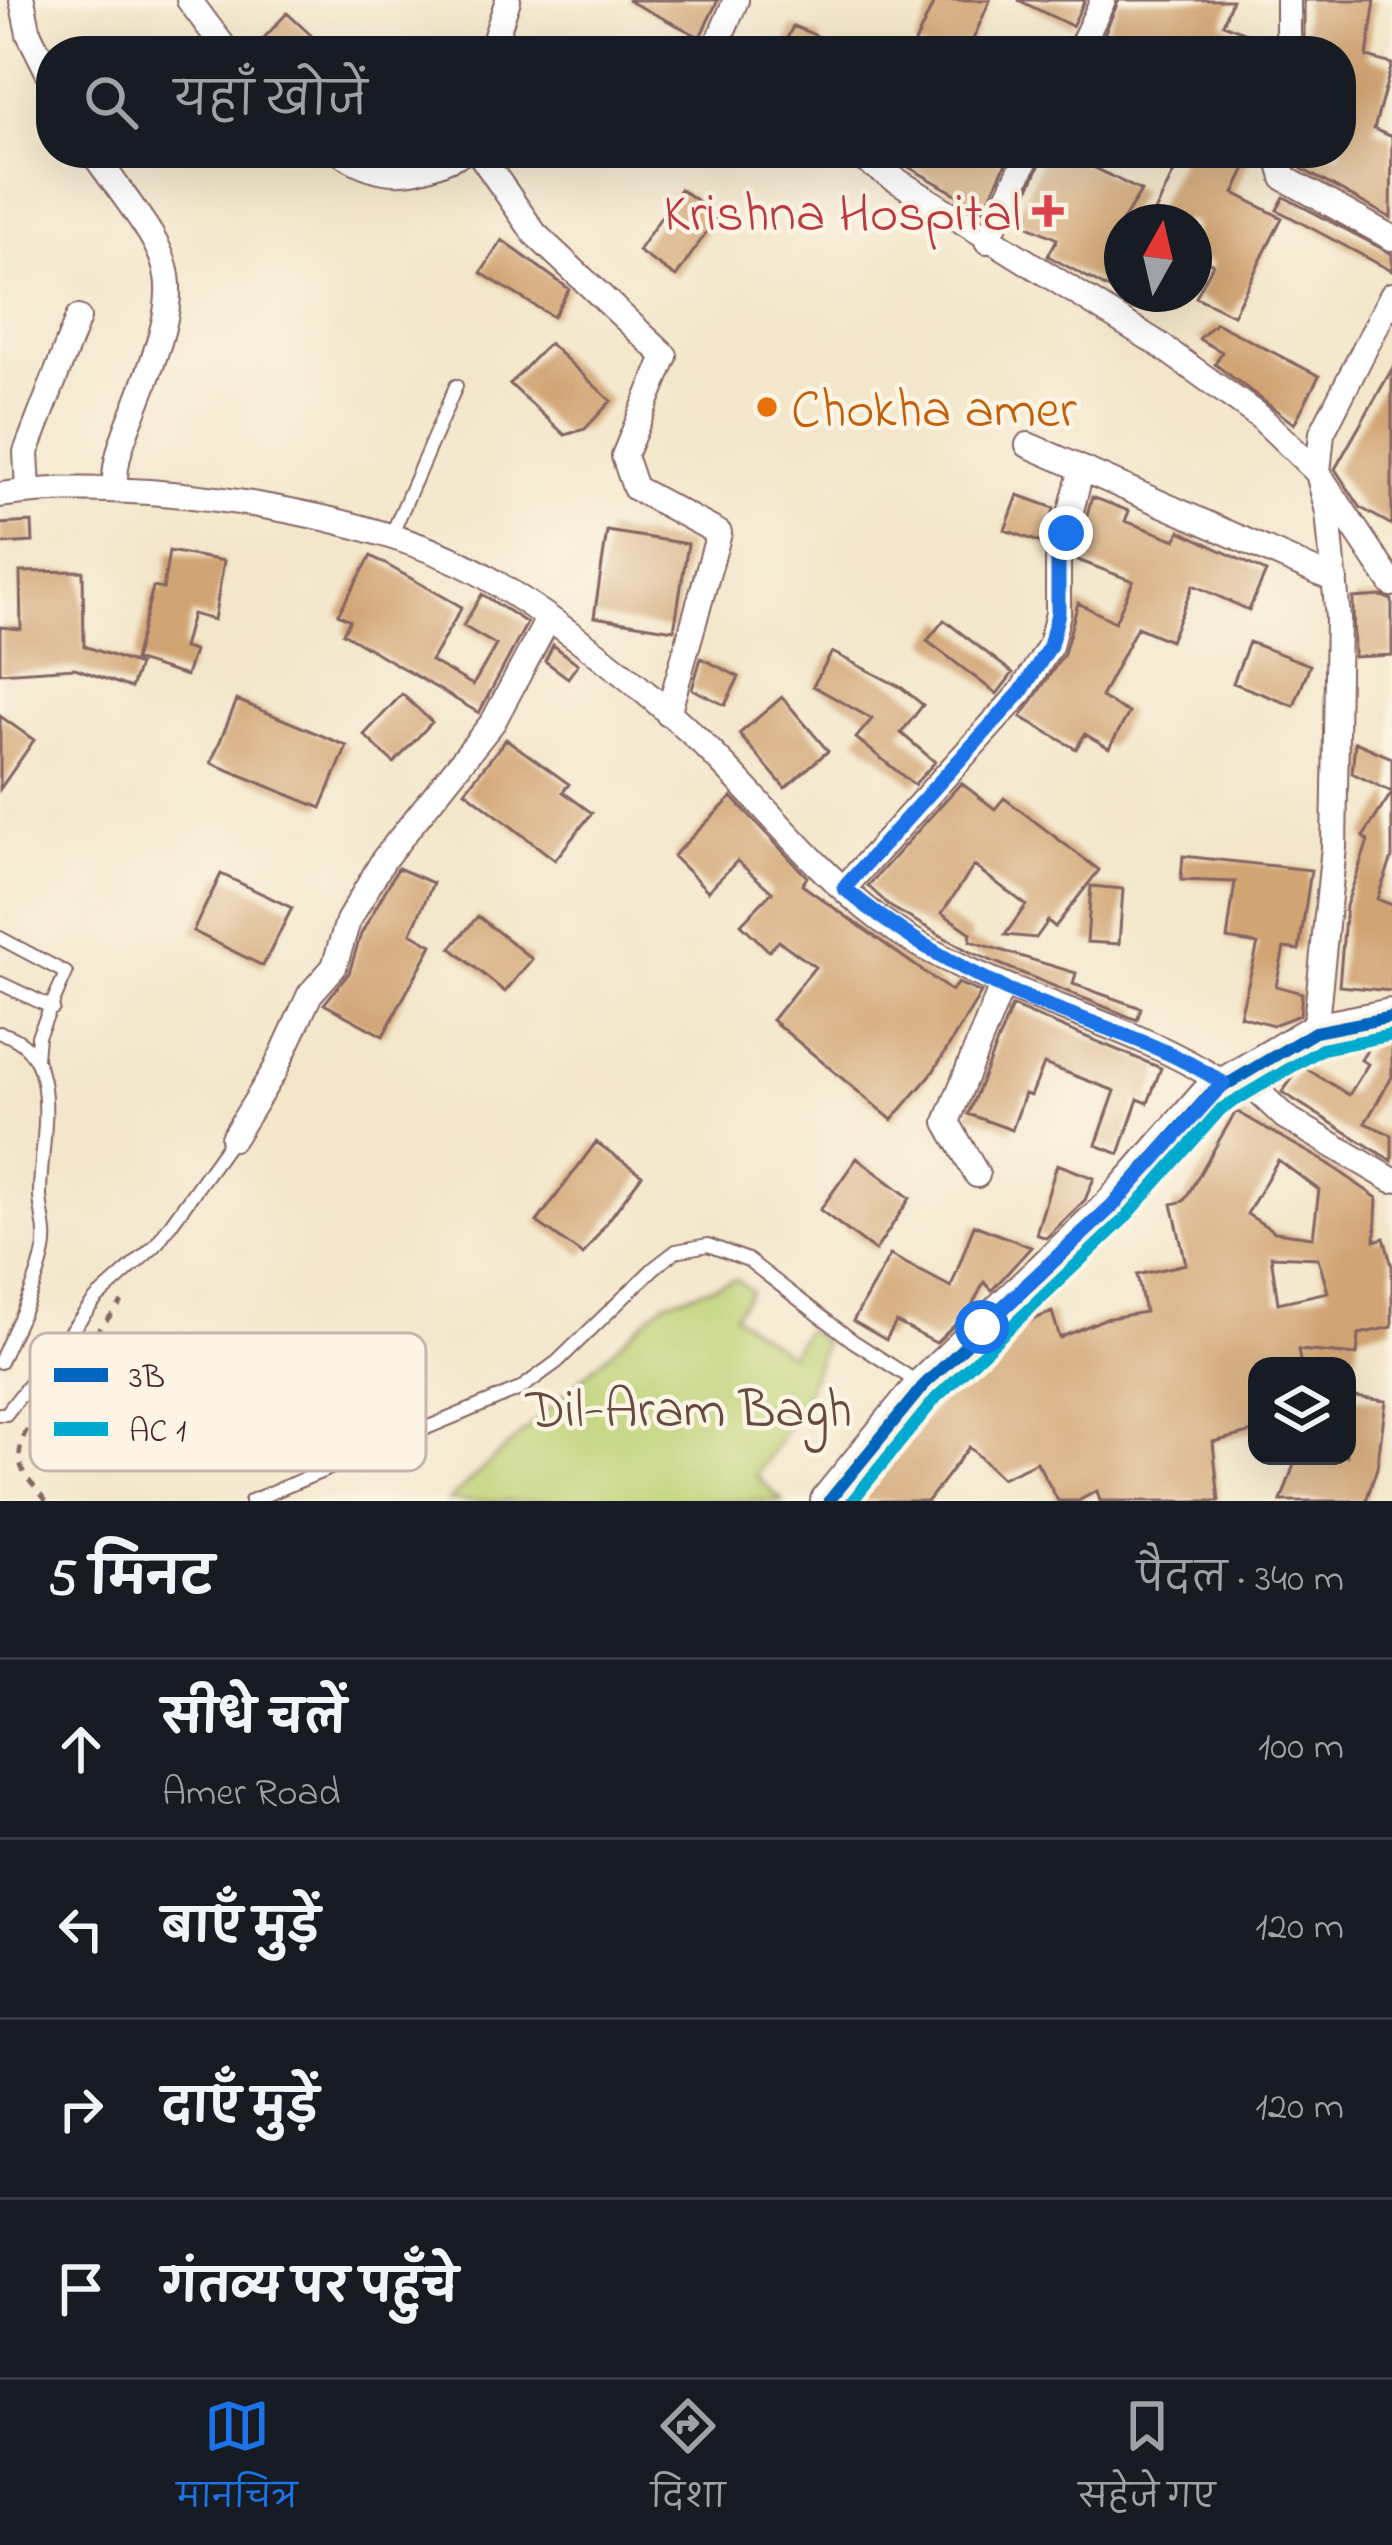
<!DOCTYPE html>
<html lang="hi">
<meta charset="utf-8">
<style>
:root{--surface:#171b24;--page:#242831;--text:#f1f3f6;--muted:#9ea1a6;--line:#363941;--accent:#1a73e8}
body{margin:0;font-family:"Indie Flower","Playpen Sans Deva",sans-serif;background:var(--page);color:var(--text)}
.controls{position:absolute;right:36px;bottom:36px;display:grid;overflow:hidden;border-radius:24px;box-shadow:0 12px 48px #0002}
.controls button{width:108px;height:108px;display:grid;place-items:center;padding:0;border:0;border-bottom:3px solid var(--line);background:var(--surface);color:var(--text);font:60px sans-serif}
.compass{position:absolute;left:1104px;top:204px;width:108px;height:108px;border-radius:50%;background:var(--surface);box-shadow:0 12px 48px #0002;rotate:8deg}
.stop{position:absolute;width:36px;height:36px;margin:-27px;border:9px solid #1a73e8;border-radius:50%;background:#fff}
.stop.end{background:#1a73e8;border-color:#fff;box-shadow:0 3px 12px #0008}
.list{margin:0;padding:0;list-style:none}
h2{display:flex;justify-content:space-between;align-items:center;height:156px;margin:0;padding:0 48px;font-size:51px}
h2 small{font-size:39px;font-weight:400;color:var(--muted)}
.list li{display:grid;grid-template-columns:78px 1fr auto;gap:36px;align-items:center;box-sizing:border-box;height:180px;padding:0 48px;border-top:3px solid var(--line)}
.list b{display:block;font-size:45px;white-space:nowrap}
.list p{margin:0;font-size:39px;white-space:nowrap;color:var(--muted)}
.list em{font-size:39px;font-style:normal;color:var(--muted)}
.icon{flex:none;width:66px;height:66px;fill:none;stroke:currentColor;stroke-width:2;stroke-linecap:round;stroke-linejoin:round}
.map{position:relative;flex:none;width:1392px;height:1501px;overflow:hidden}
.search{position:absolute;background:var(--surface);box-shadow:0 12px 48px #0002;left:36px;right:36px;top:36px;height:132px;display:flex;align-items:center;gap:30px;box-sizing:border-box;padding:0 42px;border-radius:48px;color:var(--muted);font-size:45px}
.sheet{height:876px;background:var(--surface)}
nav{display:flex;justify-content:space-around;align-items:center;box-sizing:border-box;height:168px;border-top:3px solid var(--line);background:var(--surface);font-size:33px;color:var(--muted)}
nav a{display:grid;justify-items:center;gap:6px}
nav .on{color:var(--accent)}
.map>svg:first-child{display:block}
.green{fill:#bdd175;stroke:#847850;stroke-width:3}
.building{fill:#d1a473;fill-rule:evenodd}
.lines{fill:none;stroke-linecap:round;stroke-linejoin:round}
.lane-casing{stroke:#856563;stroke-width:16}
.street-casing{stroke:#856563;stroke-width:28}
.secondary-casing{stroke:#856563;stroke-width:40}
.path{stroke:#856563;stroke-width:4.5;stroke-dasharray:9 9;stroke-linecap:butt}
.lane{stroke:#fff;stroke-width:12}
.street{stroke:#fff;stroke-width:24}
.secondary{stroke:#fff;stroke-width:36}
.bus-1-casing{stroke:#fcf5e5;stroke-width:21}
.bus-2-casing{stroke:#fcf5e5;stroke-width:21}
.bus-1{stroke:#0065bd;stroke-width:12}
.bus-2{stroke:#00a9ce;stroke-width:12}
.route{stroke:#1a73e8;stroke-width:15}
.health-dot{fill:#e0444e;stroke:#fcf5e5;stroke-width:4.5}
.food-dot{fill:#e8710a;stroke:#fcf5e5;stroke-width:4.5}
.labels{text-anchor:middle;stroke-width:9;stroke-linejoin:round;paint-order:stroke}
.health-label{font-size:54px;fill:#be3a42;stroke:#fcf5e5;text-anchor:end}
.food-label{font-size:54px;fill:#c56008;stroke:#fcf5e5;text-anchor:start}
.park-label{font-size:54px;fill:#674c3e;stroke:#fcf5e5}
.key{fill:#fcf5e5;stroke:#c7b5ad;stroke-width:3}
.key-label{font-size:33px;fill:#4a1f2b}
</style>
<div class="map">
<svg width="1392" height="1501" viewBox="0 0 1392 1501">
<rect width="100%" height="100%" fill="#fcf5e5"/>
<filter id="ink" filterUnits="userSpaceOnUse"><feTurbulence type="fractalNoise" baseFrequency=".00833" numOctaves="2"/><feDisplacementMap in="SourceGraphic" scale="24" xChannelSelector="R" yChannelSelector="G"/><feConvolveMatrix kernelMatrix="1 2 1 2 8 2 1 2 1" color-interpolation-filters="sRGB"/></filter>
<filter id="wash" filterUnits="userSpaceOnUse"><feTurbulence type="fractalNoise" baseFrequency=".004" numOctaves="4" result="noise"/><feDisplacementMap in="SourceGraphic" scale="48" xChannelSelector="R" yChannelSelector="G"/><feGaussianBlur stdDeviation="2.7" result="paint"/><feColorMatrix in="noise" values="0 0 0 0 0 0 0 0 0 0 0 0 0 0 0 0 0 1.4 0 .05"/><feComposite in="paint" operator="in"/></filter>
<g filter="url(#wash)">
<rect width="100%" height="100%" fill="#f3e6ca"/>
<path class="green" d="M736 1279 751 1291 734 1315 789 1355 807 1329 824 1343 803 1402 756 1476 783 1501H448L665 1302Z"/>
<g id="blocks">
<path class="building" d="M627 0H718L700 37Z
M935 0H990L968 51H927L914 45Z
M1018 0H1085L1072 26Z
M1119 0H1232L1223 24 1271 43V51H1097Z
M1304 0H1375L1367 57 1392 64 1374 129 1392 137 1391 218 1302 169 1308 153H1341V51H1304Z
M287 13 328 51H252Z
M793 26 822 38 815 51H781Z
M884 153H1001L1009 157 984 210Z
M1045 153H1065L1141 191 1122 222V296L1048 256 1057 239 1015 220Z
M1183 153H1253L1234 193 1282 218 1233 315 1196 297 1213 264 1194 254V222H1170L1154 214Z
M680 189 718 215 676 277 638 251Z
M1284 197 1392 254V271L1277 210Z
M502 240 569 289 553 317 481 273Z
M1216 323 1319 376 1294 424 1215 364 1222 352 1199 339Z
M549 343 611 401 585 429 565 435 510 384Z
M1392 369V525L1361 508 1335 469Z
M1018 495 1054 508 1045 544 1005 530Z
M1092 497 1129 511 1125 521 1176 540 1180 531 1266 572 1249 610 1193 585 1170 641 1137 627 1101 697 1129 713 1109 748 1085 734 1076 749 1021 717 1064 654 1078 603 1115 622 1133 581 1075 559Z
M32 522 33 542 0 544V524Z
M607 531 688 544 674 630 594 617Z
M169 551 224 561 214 620 192 614 183 648 194 651 186 676 134 660 153 587 163 589Z
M371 556 462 607 431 661 473 685 496 645 463 626 482 594 527 623 479 713 343 633 350 620 338 614Z
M83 571 84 646 139 665 131 688 75 668 0 673V627L21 629 20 572Z
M1382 596 1392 600V655L1354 657 1353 598Z
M944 620 1013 673 997 694 927 641Z
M1249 642 1310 665 1294 706 1233 683Z
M553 645 578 664 568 678 545 661Z
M832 652 902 688 923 705 901 733 935 762 914 785 856 738 872 719 813 686Z
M701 658 739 677 725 705 692 689Z
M402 694 432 722 394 763 364 735Z
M782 697 828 751 785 788 739 734Z
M237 700 347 746 321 808 211 763Z
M0 716 34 740 0 789Z
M506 739 569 784 563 792 592 813 555 860 465 791Z
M1355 742 1392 758V858L1377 899 1392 905V991L1339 986 1346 906 1368 841 1363 837 1392 792 1352 773Z
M961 783 995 809 1004 798 1099 870 1055 927 1048 921 1036 938 1005 935 1026 905 974 866 942 913 971 933 970 941 1076 973 1073 984 1141 1008 1137 1020 970 952 891 907 868 886Z
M732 797 807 877 802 885 951 991 958 983 981 993 933 1072 892 1120 772 1020 815 967 779 941 769 951 741 924 772 892 737 861 708 891 673 856Z
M1183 856 1311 870 1299 950 1284 948 1276 986 1302 993 1300 1015 1273 1025 1240 1016 1258 944 1227 939 1235 882 1181 880Z
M398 868 433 883 411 933 432 945 383 1036 324 1004 349 973 361 934Z
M221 874 292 908 263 966 193 931Z
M1091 886 1123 889 1119 944 1087 942Z
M478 916 532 959 505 992 451 948Z
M1012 1006 1161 1068 1148 1103 1138 1099 1119 1154 1096 1145 1115 1091 1044 1064 1031 1096 1025 1094 1012 1130 968 1114Z
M1392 1042V1077L1365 1123 1392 1135V1161L1282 1092 1302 1066 1349 1095 1368 1064 1361 1060 1371 1044Z
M1236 1111 1329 1164 1377 1198 1375 1241 1384 1238 1392 1266V1327L1359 1334 1357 1355 1298 1350 1301 1366H1257V1431L1213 1442 1219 1501H1100L1097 1491 1078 1501H1058L1037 1462 1002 1478 969 1447 928 1501H858L940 1401 1020 1325 1052 1312 1060 1338 1104 1319 1145 1312 1137 1275 1186 1264 1172 1204 1184 1201ZM1278 1160 1319 1190 1313 1237 1275 1232 1247 1214ZM1271 1256 1318 1258 1328 1292 1278 1303Z
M596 1142 642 1175 583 1255 537 1222Z
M857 1158 910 1198 875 1251 820 1210Z
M1057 1164 1094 1178 1085 1200 1046 1238 1036 1234Z
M974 1225 1031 1247 992 1290 984 1282 970 1310 936 1343 896 1322 886 1340 853 1321 890 1255 951 1287Z
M1347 1396 1386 1401 1377 1468 1366 1501H1281L1297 1456H1347Z"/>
</g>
</g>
<g filter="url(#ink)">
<use href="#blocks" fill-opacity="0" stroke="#856563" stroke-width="3"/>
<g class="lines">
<defs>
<path id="lane" d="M391 536 456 386
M0 938 66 973 38 1036 36 1058
M0 983 53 1008
M0 1033C68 1049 39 1145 40 1196 41 1214 48 1232 44 1251 36 1289 15 1327 0 1362
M0 1414H6L96 1299 155 1246 233 1138
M251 1501 520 1389 557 1362 654 1268 676 1251 708 1245 748 1260 853 1341 917 1382"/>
<path id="street" d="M22 0 29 34 51 78
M189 0 227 51
M1288 0V51
M491 51 508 0
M714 51 736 0
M1079 51 1103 0
M93 153C173 265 191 265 138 401 127 429 113 458 115 489
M341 153C387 182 415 175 462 153
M479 153 535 234 665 356 624 456 635 488 719 533 668 714
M853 153 1157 343 1260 417 1318 473 1392 584
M1277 153 1284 178 1392 238
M987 241 1029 153
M1028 445 1335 580
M28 491 26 452 78 318
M0 495C129 475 382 511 493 581 565 626 639 684 701 742 761 800 813 870 881 920 985 995 1117 1014 1223 1083
M844 888 1021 692 1050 646 1058 613V560L1081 472
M1315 1032 1334 847 1338 618 1328 512 1318 473 1322 433 1392 295
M1238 1073 1285 1117 1392 1180
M233 1138 275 1070 310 994 334 967 348 921 384 859 493 722 547 621
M977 1175 947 1122 1002 986"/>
<path id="secondary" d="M829 1501 923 1386 1112 1206 1209 1095 1315 1032 1392 1017"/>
</defs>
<use href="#lane" class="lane-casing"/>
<use href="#street" class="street-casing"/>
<use href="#secondary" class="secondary-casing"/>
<path class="path" d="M46 1501C37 1488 23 1478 20 1462 13 1420 96 1335 122 1302"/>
<use href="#lane" class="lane"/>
<use href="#street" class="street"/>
<use href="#secondary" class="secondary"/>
<defs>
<path id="bus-1" d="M829 1501 923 1386 1112 1206 1209 1095 1315 1032 1392 1017"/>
<path id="bus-2" d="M852 1501 936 1398 1124 1219 1221 1109 1322 1049 1392 1035"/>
</defs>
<use href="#bus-1" class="bus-1-casing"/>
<use href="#bus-2" class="bus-2-casing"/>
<use href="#bus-1" class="bus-1"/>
<use href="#bus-2" class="bus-2"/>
</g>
</g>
<g class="lines" filter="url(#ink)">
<path class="route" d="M982 1327 1112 1206 1223 1083C1156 1040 1083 1022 1010 991 951 964 894 930 844 888L1021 692 1050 646 1058 613V560L1066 533"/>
</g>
<path class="health-dot" d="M1042 193h12v12h12v12h-12v12h-12v-12h-12v-12h12z"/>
<circle class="food-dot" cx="767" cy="407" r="12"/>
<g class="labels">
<g class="health-label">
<text x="1021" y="230">Krishna Hospital</text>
</g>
<g class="food-label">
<text x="791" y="426">Chokha amer</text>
</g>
<g class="park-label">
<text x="689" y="1426">Dil-Aram Bagh</text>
</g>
</g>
<rect x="30" y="1333" width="396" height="138" rx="18" class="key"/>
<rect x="54" y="1368" width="54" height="14" fill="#0065bd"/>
<rect x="54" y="1422" width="54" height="14" fill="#00a9ce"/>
<g class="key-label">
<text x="129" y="1387">3B</text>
<text x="129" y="1441">AC 1</text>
</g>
</svg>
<div class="controls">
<button><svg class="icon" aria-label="layers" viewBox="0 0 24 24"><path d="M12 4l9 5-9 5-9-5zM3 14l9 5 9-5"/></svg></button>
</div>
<svg class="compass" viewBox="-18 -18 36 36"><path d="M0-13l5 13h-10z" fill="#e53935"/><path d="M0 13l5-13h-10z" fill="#9ea1a6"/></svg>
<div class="stop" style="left:982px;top:1327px"></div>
<div class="stop end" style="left:1066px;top:533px"></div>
<div class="search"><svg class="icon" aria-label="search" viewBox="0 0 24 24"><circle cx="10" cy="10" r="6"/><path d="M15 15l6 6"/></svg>यहाँ खोजें</div>
</div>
<section class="sheet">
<h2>5 मिनट<small>पैदल · 340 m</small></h2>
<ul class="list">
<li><svg class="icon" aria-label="ahead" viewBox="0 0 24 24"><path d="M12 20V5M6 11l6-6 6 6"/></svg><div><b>सीधे चलें</b><p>Amer Road</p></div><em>100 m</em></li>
<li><svg class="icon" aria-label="left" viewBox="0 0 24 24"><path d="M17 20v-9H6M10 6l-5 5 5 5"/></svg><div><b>बाएँ मुड़ें</b></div><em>120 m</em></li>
<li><svg class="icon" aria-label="right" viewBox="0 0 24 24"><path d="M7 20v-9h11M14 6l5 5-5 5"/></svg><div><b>दाएँ मुड़ें</b></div><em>120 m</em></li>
<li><svg class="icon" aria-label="arrive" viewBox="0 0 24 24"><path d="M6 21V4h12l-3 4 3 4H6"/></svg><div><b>गंतव्य पर पहुँचे</b></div></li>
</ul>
</section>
<nav>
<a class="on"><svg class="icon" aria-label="map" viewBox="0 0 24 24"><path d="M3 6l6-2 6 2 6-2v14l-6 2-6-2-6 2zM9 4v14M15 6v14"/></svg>मानचित्र</a>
<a><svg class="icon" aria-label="directions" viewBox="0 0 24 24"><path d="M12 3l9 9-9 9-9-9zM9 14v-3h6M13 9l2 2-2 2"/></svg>दिशा</a>
<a><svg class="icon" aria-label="saved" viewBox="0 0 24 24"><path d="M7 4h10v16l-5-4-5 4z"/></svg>सहेजे गए</a>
</nav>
